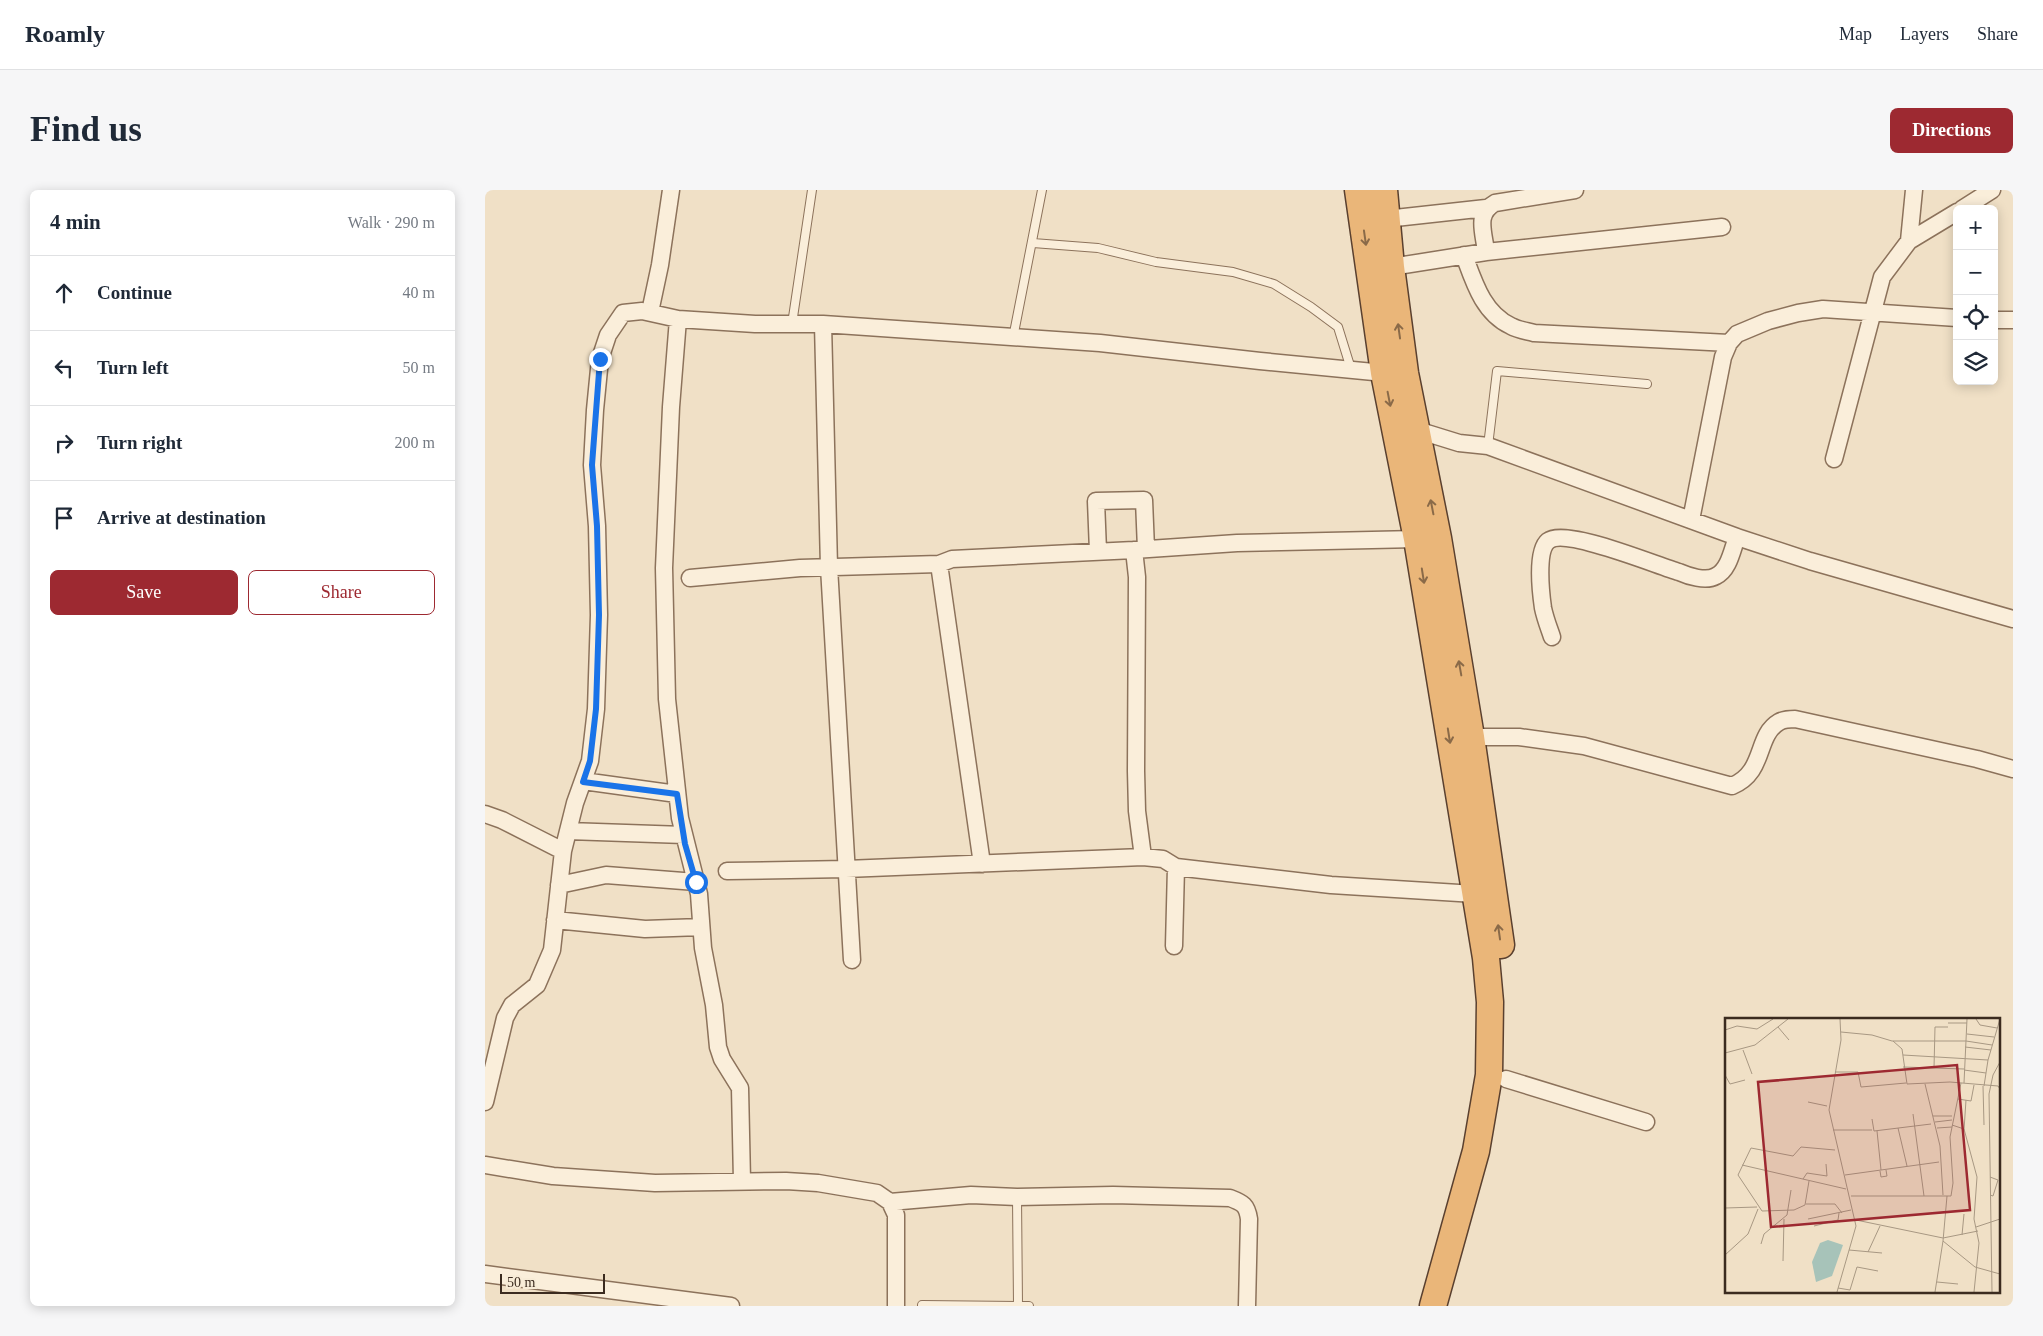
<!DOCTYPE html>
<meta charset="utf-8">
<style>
:root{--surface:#fff;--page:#f6f6f7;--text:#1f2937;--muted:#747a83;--line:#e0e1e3;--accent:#9d2931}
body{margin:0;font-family:"Times New Roman",serif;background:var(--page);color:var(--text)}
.controls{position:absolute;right:15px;top:15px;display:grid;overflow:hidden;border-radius:8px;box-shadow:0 2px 12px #0003}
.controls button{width:45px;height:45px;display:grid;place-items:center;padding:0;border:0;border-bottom:1px solid var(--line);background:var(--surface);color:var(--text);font:25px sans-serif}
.scale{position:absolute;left:15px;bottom:12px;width:105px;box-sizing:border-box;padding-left:5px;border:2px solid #3b2b1f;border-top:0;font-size:14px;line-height:18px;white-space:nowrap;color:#3b2b1f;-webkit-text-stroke:4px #f7ebd6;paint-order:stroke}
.stop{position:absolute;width:15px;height:15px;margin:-11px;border:4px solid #1a73e8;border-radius:50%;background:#fff}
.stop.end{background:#1a73e8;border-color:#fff;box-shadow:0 1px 5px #0008}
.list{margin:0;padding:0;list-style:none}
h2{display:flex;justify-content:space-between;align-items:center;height:65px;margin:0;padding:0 20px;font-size:21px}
h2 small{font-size:16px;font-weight:400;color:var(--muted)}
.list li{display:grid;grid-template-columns:32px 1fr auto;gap:15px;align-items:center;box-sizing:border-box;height:75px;padding:0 20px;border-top:1px solid var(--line)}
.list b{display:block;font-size:19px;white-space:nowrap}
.list em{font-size:16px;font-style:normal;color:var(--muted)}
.actions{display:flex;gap:10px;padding:15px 20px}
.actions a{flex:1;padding:11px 0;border:1px solid var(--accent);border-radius:8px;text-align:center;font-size:18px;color:var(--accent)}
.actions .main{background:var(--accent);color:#fff}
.icon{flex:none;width:28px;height:28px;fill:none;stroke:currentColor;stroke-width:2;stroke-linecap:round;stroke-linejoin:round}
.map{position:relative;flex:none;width:1528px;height:1116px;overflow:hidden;border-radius:8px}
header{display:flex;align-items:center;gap:30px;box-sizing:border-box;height:70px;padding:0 25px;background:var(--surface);border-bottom:1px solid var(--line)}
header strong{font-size:24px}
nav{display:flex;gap:28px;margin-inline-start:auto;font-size:18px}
.intro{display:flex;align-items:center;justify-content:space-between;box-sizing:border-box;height:120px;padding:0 30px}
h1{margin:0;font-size:35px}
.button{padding:12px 22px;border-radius:8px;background:var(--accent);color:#fff;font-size:18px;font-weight:700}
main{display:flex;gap:30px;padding:0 30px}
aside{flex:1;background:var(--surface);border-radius:8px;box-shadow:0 2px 12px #0003}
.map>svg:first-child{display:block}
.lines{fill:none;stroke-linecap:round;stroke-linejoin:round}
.service-casing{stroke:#8c725b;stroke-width:10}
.minor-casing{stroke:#8c725b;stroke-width:19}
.trunk-casing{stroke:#5a402f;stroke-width:29}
.service{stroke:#faeeda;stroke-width:8}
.minor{stroke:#faeeda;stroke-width:16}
.trunk{stroke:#eab679;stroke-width:26}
.oneway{stroke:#8a6a48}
.route{stroke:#1a73e8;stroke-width:6}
.inset-road{fill:none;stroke:#a89883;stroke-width:1}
.view{fill:#9d2931;fill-opacity:0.15;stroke:#9d2931;stroke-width:2.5}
.inset-edge{fill:none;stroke:#3b2b1f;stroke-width:2.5}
</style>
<header>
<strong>Roamly</strong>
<nav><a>Map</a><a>Layers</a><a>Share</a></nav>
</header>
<div class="intro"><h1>Find us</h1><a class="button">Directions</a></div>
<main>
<aside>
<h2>4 min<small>Walk · 290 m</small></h2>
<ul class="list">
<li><svg class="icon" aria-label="ahead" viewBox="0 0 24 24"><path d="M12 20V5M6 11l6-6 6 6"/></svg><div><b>Continue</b></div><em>40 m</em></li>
<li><svg class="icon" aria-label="left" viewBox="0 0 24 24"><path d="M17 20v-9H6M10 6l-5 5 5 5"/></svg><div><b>Turn left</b></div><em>50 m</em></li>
<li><svg class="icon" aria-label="right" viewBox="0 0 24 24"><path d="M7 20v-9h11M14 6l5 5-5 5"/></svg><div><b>Turn right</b></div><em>200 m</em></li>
<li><svg class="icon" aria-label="arrive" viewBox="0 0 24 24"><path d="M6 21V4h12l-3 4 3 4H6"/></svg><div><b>Arrive at destination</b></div></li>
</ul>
<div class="actions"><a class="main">Save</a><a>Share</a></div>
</aside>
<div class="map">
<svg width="1528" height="1116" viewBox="0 0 1528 1116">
<rect width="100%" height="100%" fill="#f0e0c6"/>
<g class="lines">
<defs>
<path id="service" d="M548 53 613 58 671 72 748 82 789 94 826 117 853 137 866 179
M307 134 327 0
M528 148 557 0
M1003 256 1012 181 1162 194
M532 1007 533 1115
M437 1115 544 1116"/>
<path id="minor" d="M1477 19 1507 0
M901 29 1001 18
M1424 51 1429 0
M1001 62C999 42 990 24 1010 13L1090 0
M979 65C989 92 998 123 1026 136 1033 140 1042 141 1049 143L1244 153
M906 77 1001 62 1237 37
M165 122 175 75 186 0
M193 129 186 217 179 378 182 509 195 628 214 704 218 758 229 815 233 857 237 869 255 898 257 991
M1509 130H1528
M338 134 344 377 367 770
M932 240 974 253 1003 256 1252 347 1325 371 1528 429
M1349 269 1397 87 1424 51 1472 22
M1206 330 1238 167 1244 153 1252 144 1283 131 1313 123 1338 119 1472 128
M613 361 611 311 659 310 661 359
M454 374 497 674
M205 388 315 378 454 374 467 369 649 360
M1067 447C1064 438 1060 428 1058 418 1056 404 1051 361 1063 351 1080 337 1170 375 1194 382 1203 386 1221 392 1231 386 1244 380 1247 360 1252 347
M986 547H1034L1099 556 1247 596C1281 582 1270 546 1294 532 1299 529 1305 529 1310 529L1492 569 1528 579
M98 591 192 604
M0 624 17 630 78 661
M83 641 199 645
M658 667 652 621 651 581 652 387 649 360 752 353 932 349
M691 677 846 695 990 704
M242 681 361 679 658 667 678 669 691 677 689 756
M74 695 121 685 211 692
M70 730 160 739 216 737
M1021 889 1161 932
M0 912 20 828 27 815 52 795 67 760 78 661 90 613 105 571 111 519 114 425 112 336 107 275 110 220 115 169 123 145 138 123 157 121 193 129 270 134H338L615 153 775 171 899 183
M0 975 68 986 170 993 301 991 333 993 392 1003 405 1012 411 1025V1116
M405 1012 486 1005 532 1007 628 1005 745 1008C758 1013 762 1015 764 1029L762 1116
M0 1084 246 1116"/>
<path id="trunk" d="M873 0 899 183 932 349 1001 768 1005 812 1004 885 991 961 948 1116
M899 0 906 77 920 183 953 348 986 547 1016 755"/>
</defs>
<use href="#service" class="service-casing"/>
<use href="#minor" class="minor-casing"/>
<use href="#trunk" class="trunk-casing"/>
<use href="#service" class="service"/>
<use href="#minor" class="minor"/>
<use href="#trunk" class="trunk"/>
</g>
<defs><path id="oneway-shaft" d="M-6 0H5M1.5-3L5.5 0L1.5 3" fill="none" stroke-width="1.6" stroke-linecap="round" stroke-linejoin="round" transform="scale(1.25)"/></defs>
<g class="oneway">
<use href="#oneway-shaft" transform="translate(880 48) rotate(82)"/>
<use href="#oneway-shaft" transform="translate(914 141) rotate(-98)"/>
<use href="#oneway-shaft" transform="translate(904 209) rotate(79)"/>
<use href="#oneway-shaft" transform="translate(947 317) rotate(-101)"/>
<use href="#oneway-shaft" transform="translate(938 386) rotate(81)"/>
<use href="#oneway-shaft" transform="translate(975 478) rotate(-100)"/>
<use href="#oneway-shaft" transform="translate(964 546) rotate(81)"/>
<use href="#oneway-shaft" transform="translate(1014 742) rotate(-98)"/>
</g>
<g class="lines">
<path class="route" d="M115 169 107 275 112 336 114 425 111 519 105 571 98 592 192 604 200 654 211 692"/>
</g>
<g transform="translate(1240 828)">
<rect width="275" height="275" fill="#f0e0c6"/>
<path d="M103 222 118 227 107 258 91 264 87 244 95 225Z" fill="#a7c3b9"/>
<path class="inset-road" d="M251 1 255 7 272 10M223 5H242M53 9 64 22M0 12 12 8 32 11 48 1M116 14 147 17 167 23H241L267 27M242 16 269 19M168 23 177 31 182 66 225 64 273 68 275 71M240 29 266 32M18 32 27 56M0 35 30 27 63 1M178 37 263 42 259 68M263 42 275 1M178 49 239 51M209 50 210 9H223M239 52 261 55M110 54H133L136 69 181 65M0 57 5 66 20 62M239 65 242 1M200 66 215 128 218 177M258 68 259 107M233 81 246 83 249 67M83 84 102 88M188 96 199 178M208 98H227M147 101 149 113 206 106M210 104 227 102M227 107 239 111 252 159 249 201 254 225 249 274M173 110 182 148M212 110 227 109M108 112H147M239 112 241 82M17 147 121 171M156 152 214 144M155 153 156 159 162 158 161 152M120 157 156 152 152 113M265 159 273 162 268 178 265 177M78 161 82 155 102 158 101 146M84 163 80 187 69 192 37 193 13 157 26 130 68 138 76 129 110 132M126 178H226L228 165 225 119 236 65M222 178 218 223 250 249 275 256M81 186H110L117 195M0 190 32 189M83 201 126 192M131 202 218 220 253 213M89 208 113 202 114 195M251 209 275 201M237 217 239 196M36 226 39 216 62 197 66 172M124 232 157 235M143 234 155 208M0 237 23 216 33 191M58 243 59 201M212 264 233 266M113 270 125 272 132 249 153 253M112 274 131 208 104 92 116 22 115 1M210 274 218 223M267 274 264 76 268 57 275 44"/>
<path class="view" d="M232 47 245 192 46 209 33 64Z"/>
<rect width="275" height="275" class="inset-edge"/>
</g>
</svg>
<div class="controls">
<button>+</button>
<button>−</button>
<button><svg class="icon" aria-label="locate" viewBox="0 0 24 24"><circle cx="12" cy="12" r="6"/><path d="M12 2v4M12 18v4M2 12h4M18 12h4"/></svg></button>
<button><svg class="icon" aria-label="layers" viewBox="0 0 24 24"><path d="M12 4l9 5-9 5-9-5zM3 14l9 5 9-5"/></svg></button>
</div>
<div class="scale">50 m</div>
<div class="stop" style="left:211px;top:692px"></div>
<div class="stop end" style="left:115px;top:169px"></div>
</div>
</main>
